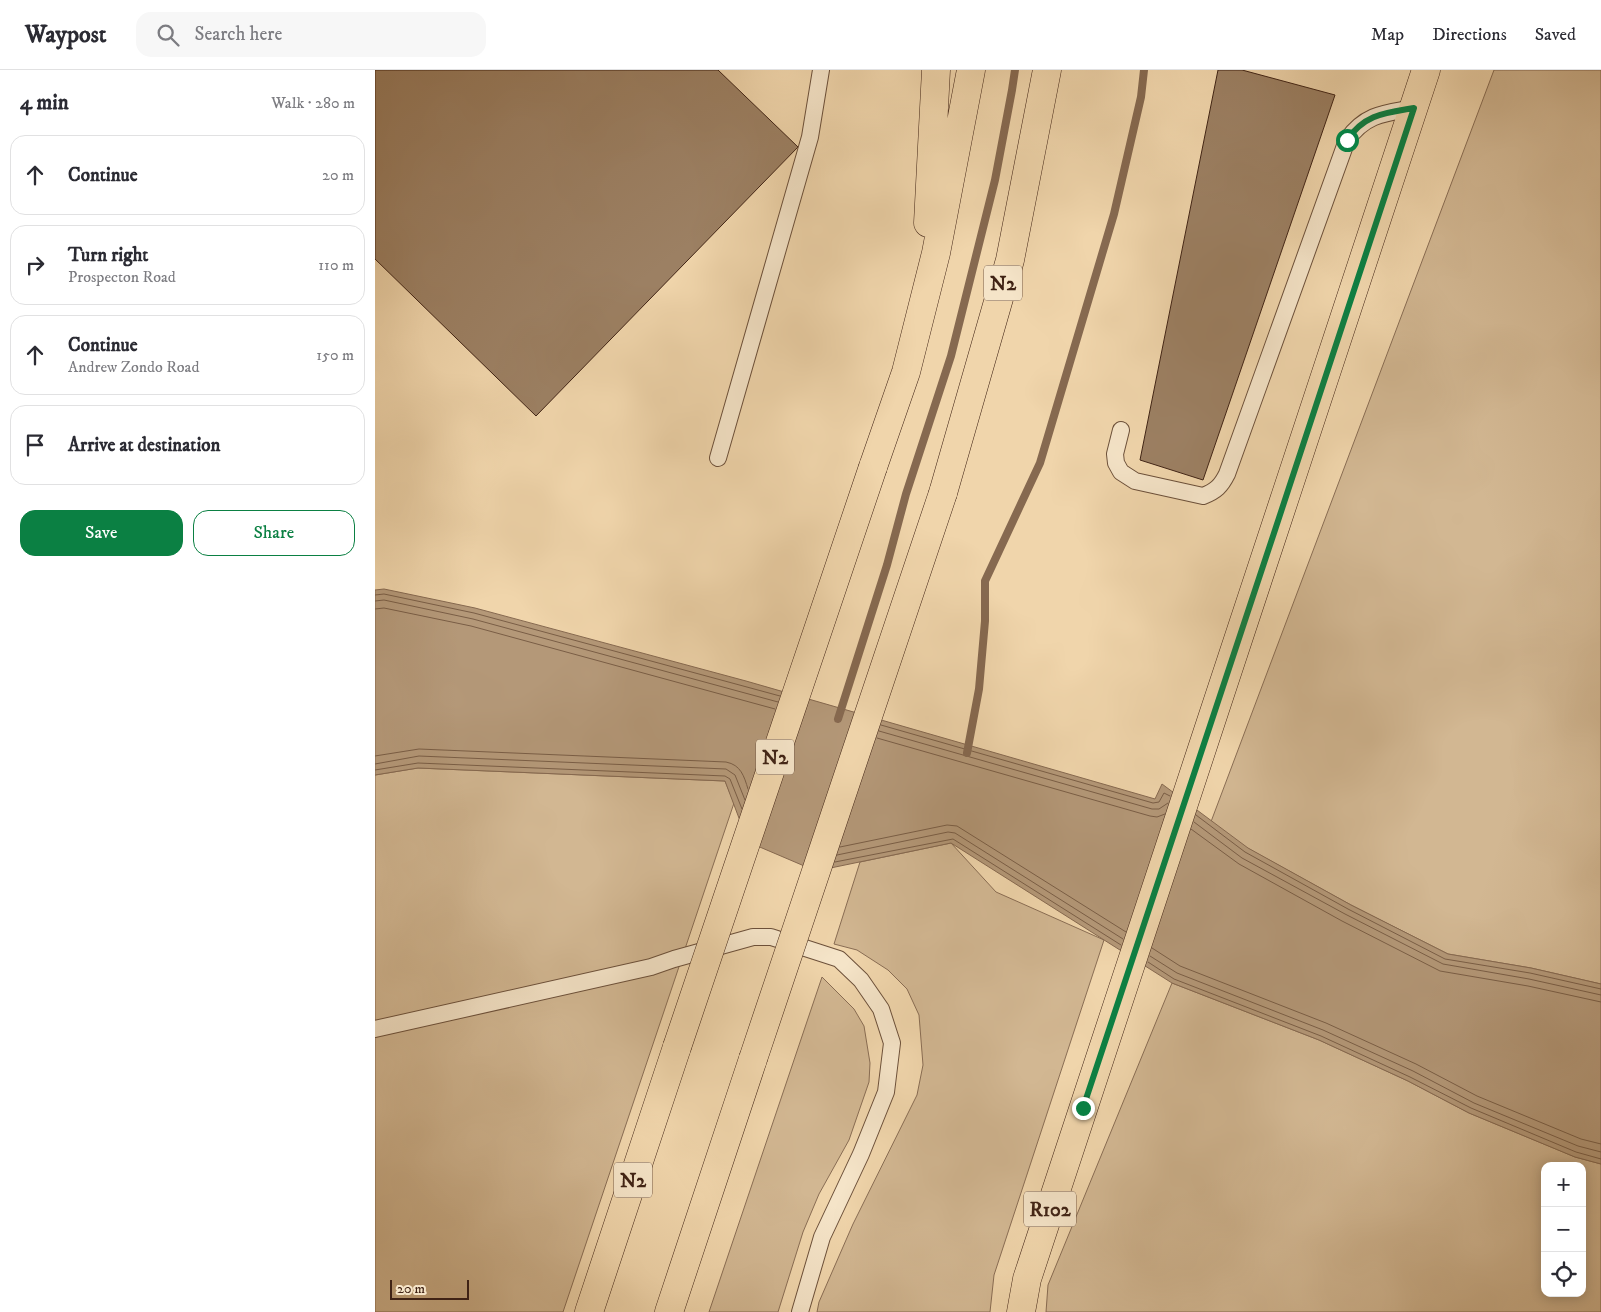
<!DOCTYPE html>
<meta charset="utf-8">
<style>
:root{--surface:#fff;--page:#f7f7f7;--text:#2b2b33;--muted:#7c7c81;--line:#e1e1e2;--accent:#0b8043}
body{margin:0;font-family:"IM FELL DW Pica",serif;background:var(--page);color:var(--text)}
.controls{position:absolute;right:15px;bottom:15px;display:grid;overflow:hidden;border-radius:10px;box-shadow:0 2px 12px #0003}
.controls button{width:45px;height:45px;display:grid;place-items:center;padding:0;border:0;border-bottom:1px solid var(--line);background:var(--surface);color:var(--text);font:25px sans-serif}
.scale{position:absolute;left:15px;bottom:12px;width:79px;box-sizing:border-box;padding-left:5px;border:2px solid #402315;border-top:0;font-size:14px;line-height:18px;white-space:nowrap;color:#402315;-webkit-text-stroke:4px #f5e4c8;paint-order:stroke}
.stop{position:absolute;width:15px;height:15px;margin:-11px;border:4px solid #0b8043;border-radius:50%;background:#fff}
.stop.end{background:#0b8043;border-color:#fff;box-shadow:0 1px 5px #0008}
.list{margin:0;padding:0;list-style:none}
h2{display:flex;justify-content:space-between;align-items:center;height:65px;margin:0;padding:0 20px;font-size:21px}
h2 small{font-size:16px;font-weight:400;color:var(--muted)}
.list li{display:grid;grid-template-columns:32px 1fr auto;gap:15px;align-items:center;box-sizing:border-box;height:80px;margin:0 10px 10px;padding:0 10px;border:1px solid var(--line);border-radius:15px}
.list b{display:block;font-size:19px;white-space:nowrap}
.list p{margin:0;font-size:16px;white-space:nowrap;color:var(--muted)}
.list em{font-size:16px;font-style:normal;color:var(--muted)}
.actions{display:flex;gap:10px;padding:15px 20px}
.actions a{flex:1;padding:11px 0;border:1px solid var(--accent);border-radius:15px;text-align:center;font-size:18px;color:var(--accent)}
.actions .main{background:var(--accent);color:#fff}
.icon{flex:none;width:28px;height:28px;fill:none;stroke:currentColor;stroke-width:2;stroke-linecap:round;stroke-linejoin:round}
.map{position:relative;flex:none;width:1226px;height:1242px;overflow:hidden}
header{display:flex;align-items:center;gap:30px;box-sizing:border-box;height:70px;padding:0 25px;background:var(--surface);border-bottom:1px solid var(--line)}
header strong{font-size:24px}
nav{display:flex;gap:28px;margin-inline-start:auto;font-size:18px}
.search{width:350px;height:45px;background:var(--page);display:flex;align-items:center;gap:12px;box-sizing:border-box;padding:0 18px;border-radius:15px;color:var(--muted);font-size:19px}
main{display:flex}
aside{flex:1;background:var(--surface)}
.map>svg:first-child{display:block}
.green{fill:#d2b792;stroke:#896d54;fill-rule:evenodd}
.water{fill:#b49878;stroke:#866950}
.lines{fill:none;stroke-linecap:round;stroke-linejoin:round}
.shore{stroke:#7a5e46;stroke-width:1}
.stream{stroke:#866950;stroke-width:8}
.building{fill:#9c8063;stroke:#402315}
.service-casing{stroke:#6c503a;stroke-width:18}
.primary-casing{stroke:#402315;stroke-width:29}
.motorway-casing{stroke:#402315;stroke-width:29}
.service{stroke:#f5e4c8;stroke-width:16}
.primary{stroke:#f0d5ab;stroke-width:28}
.motorway{stroke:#f0d5ab;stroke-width:28}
.motorway-bridge-casing{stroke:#402315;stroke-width:29;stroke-linecap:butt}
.motorway-bridge{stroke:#f0d5ab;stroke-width:28}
.route{stroke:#0b8043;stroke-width:6}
.labels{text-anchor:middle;stroke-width:5;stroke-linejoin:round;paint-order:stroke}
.shield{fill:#f5e4c8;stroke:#765d4b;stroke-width:1}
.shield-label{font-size:20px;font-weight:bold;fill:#402315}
</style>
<header>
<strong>Waypost</strong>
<div class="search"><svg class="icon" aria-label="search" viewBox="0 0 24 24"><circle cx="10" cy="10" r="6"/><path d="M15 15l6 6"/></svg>Search here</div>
<nav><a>Map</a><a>Directions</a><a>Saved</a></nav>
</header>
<main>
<aside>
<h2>4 min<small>Walk · 280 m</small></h2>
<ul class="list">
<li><svg class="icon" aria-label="ahead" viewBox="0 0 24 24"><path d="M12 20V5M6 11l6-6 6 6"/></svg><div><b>Continue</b></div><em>20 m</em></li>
<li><svg class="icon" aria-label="right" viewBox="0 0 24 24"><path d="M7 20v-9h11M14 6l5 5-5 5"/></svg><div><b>Turn right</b><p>Prospecton Road</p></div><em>110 m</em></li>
<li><svg class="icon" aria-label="ahead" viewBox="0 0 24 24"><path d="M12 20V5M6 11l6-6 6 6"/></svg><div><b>Continue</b><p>Andrew Zondo Road</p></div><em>150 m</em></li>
<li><svg class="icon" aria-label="arrive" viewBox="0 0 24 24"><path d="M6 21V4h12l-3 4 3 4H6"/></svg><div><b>Arrive at destination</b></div></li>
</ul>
<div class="actions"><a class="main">Save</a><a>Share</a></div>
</aside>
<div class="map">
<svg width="1226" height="1242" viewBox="0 0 1226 1242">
<rect width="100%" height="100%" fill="#f0d5ab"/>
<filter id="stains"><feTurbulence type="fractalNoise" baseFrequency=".004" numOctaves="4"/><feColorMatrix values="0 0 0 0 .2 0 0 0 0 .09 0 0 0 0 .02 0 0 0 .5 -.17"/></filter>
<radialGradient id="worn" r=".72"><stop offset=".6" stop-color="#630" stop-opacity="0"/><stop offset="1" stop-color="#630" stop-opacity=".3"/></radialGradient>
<path class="green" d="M1119 0H1226V914L1156 898 1073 884 976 835 834 757Z
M43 698 350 711 359 733 188 1242H0V705Z
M576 773 621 822 729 870 619 1205 615 1242H442L444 1232 478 1154 542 1025 548 995 544 945 532 919 513 900 482 880 459 874 485 792Z
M447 907 479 939 489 956 495 993 494 1012 474 1070 444 1124 428 1162 403 1242H334Z
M797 913 944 970 1033 1011 1094 1043 1200 1087 1226 1094V1242H671L673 1215ZM1170 1096H1207V1223H1170Z"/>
<path class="water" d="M9 519 100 538 371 611 780 729 787 714 873 778 976 835 1073 884 1156 898 1226 914V1094L1200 1087 1094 1043 1033 1011 944 970 797 913 576 773 441 801 373 772 350 711 43 698 0 705V520Z"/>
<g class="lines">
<path class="shore" d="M0 525 9 524 99 543 405 626
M0 531 9 530 98 549 403 632
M0 539 9 538 96 556 400 639
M506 655 778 733 784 732 789 723 795 726
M504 661 777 739H784L793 733
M502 668 775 746 782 747 790 744
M0 686 44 679 351 692C366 695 369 706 373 719
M0 694 44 686 351 699 360 705 370 730
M0 700 43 693 350 706 355 709 367 739
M821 745 870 782 973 839 1070 889 1155 903 1226 919
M819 752 867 788 970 844 1068 894 1154 909 1226 925
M816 759 864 794 967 851 1065 901 1153 916 1226 932
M465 777 572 755 582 756 751 862
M462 785 573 762 580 763 748 869
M460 792 578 769 746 875
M777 878 805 896 951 953 1041 994 1102 1026 1206 1069 1226 1074
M775 886 802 903 948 960 1038 1001 1099 1033 1203 1076 1226 1082
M773 892 799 909 946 966 1035 1007 1096 1038 1201 1082 1226 1089"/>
<path class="stream" d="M463 649 512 495 531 424 576 286 620 110 637 20 640 0
M592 683 604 619 610 551V511L665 393 739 144 766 27 769 0"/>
</g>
<path class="building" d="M0 0H343L423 77 161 346 0 189Z
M843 0H867L960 25 828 410 765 390Z"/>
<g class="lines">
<defs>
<path id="service" d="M746 360 740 384 741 393 746 402 760 411 828 426C841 421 846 416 852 404L972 70C990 44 1010 43 1039 38
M343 388 435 67 446 0
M0 959 276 897 299 889 378 867H396L464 889 486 910 506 939 517 973 511 1022 486 1084 447 1167 425 1242"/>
<path id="primary" d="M646 1242 652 1209 1051 0"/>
<path id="motorway" d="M553 153 561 0
M498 397 531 302 561 183 596 0
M568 423 635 190 672 0
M214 1242 302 977
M294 1242 378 989"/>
</defs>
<use href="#service" class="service-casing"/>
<use href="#primary" class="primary-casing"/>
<use href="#motorway" class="motorway-casing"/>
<use href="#service" class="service"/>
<use href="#primary" class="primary"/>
<use href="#motorway" class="motorway"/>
<defs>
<path id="motorway-bridge" d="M302 977 498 397
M378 989 568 423"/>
</defs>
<use href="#motorway-bridge" class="motorway-bridge-casing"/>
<use href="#motorway-bridge" class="motorway-bridge"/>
</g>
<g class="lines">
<path class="route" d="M708 1038 900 460 1039 38C1010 43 990 44 972 70"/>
</g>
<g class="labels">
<g class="shield">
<rect x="609" y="195.5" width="38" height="35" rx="4"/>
<rect x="381" y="669.5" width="38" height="35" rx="4"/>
<rect x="239" y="1092.5" width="38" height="35" rx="4"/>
<rect x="649" y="1121.5" width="52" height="35" rx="4"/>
</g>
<g class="shield-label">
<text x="628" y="220">N2</text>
<text x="400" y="694">N2</text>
<text x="258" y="1117">N2</text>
<text x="675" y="1146">R102</text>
</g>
</g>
<rect width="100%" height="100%" filter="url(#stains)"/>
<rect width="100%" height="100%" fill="url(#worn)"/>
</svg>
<div class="controls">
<button>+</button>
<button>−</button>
<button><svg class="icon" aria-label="locate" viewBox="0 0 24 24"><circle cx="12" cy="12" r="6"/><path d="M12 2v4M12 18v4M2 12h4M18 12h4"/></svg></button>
</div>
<div class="scale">20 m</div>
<div class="stop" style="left:972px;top:70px"></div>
<div class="stop end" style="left:708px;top:1038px"></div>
</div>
</main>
